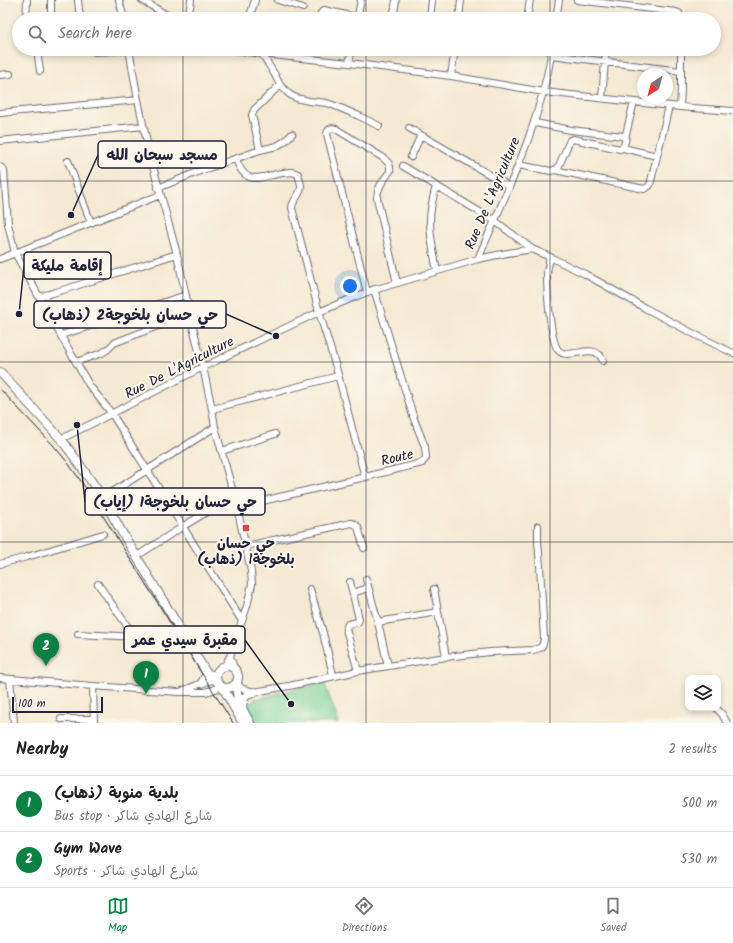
<!DOCTYPE html>
<meta charset="utf-8">
<style>
:root{--surface:#fff;--page:#f2f2f2;--text:#202124;--muted:#757577;--line:#e0e0e0;--accent:#0b8043}
body{margin:0;font-family:Kalam,"Playpen Sans Arabic",sans-serif;background:var(--page);color:var(--text)}
.controls{position:absolute;right:12px;bottom:12px;display:grid;overflow:hidden;border-radius:8px;box-shadow:0 2px 6px #0003}
.controls button{width:36px;height:36px;display:grid;place-items:center;padding:0;border:0;border-bottom:1px solid var(--line);background:var(--surface);color:var(--text);font:20px sans-serif}
.compass{position:absolute;left:637px;top:68px;width:36px;height:36px;border-radius:50%;background:var(--surface);box-shadow:0 2px 6px #0003;rotate:216deg}
.scale{position:absolute;left:12px;bottom:10px;width:91px;box-sizing:border-box;padding-left:4px;border:2px solid #22223b;border-top:0;font-size:11px;line-height:14px;white-space:nowrap;color:#22223b;-webkit-text-stroke:3px #fbf7ec;paint-order:stroke}
.you{position:absolute;left:350px;top:286px;width:14px;height:14px;margin:-10px;border:3px solid #fff;border-radius:50%;background:#1a73e8;box-shadow:0 0 0 6px #1a73e833}
.badge{display:grid;place-items:center;width:26px;height:26px;border-radius:50%;background:var(--accent);color:#fff;font-size:13px;font-weight:700}
.pin{position:absolute;translate:-50% -33px;filter:drop-shadow(0 1px 2px #0008)}
.pin::after{content:'';position:absolute;top:21px;width:14px;height:12px;background:inherit;clip-path:polygon(0 0,100% 0,50% 100%)}
.list{margin:0;padding:0;list-style:none}
h2{display:flex;justify-content:space-between;align-items:center;height:52px;margin:0;padding:0 16px;font-size:17px}
h2 small{font-size:13px;font-weight:400;color:var(--muted)}
.list li{display:grid;grid-template-columns:26px 1fr auto;gap:12px;align-items:center;box-sizing:border-box;height:56px;padding:0 16px;border-top:1px solid var(--line)}
.list b{display:block;font-size:15px;white-space:nowrap}
.list p{margin:0;font-size:13px;white-space:nowrap;color:var(--muted)}
.list em{font-size:13px;font-style:normal;color:var(--muted)}
.icon{flex:none;width:22px;height:22px;fill:none;stroke:currentColor;stroke-width:2;stroke-linecap:round;stroke-linejoin:round}
.map{position:relative;flex:none;width:733px;height:723px;overflow:hidden}
.search{position:absolute;background:var(--surface);box-shadow:0 2px 6px #0003;left:12px;right:12px;top:12px;height:44px;display:flex;align-items:center;gap:10px;box-sizing:border-box;padding:0 14px;border-radius:22px;color:var(--muted);font-size:15px}
.sheet{height:164px;background:var(--surface)}
nav{display:flex;justify-content:space-around;align-items:center;box-sizing:border-box;height:56px;border-top:1px solid var(--line);background:var(--surface);font-size:11px;color:var(--muted)}
nav a{display:grid;justify-items:center;gap:2px}
nav .on{color:var(--accent)}
.map>svg:first-child{display:block}
.green{fill:#7dd295;stroke:#507a68}
.lines{fill:none;stroke-linecap:round;stroke-linejoin:round}
.minor-casing{stroke:#6c6870;stroke-width:8}
.major-casing{stroke:#6c6870;stroke-width:10}
.minor{stroke:#fff;stroke-width:6}
.major{stroke:#fff;stroke-width:8}
.tram{stroke:#22223b;stroke-width:1}
.grid{fill:none;stroke:#22223b;stroke-width:1;stroke-opacity:0.55}
.poi-dot{fill:#d1495b;stroke:#fbf7ec;stroke-width:1.5}
.labels{text-anchor:middle;stroke-width:4;stroke-linejoin:round;paint-order:stroke}
.street-label{font-size:14px;fill:#22223b;stroke:#fbf7ec}
.poi-label{font-size:14px;font-weight:bold;fill:#22223b;stroke:#fbf7ec}
.leader{fill:none;stroke:#22223b;stroke-width:1.5}
.callout-dot{fill:#22223b;stroke:#fbf7ec;stroke-width:1.5}
.callout{fill:#fbf7ec;stroke:#22223b;stroke-width:1.5}
.callout-label{font-size:15px;text-anchor:middle;font-weight:bold;fill:#22223b}
</style>
<div class="map">
<svg width="733" height="723" viewBox="0 0 733 723">
<rect width="100%" height="100%" fill="#fbf7ec"/>
<filter id="ink" filterUnits="userSpaceOnUse"><feTurbulence type="fractalNoise" baseFrequency=".025" numOctaves="2"/><feDisplacementMap in="SourceGraphic" scale="8" xChannelSelector="R" yChannelSelector="G"/><feConvolveMatrix kernelMatrix="1 2 1 2 8 2 1 2 1" color-interpolation-filters="sRGB"/></filter>
<filter id="wash" filterUnits="userSpaceOnUse"><feTurbulence type="fractalNoise" baseFrequency=".012" numOctaves="4" result="noise"/><feDisplacementMap in="SourceGraphic" scale="16" xChannelSelector="R" yChannelSelector="G"/><feGaussianBlur stdDeviation="0.9" result="paint"/><feColorMatrix in="noise" values="0 0 0 0 0 0 0 0 0 0 0 0 0 0 0 0 0 1.4 0 .05"/><feComposite in="paint" operator="in"/></filter>
<g filter="url(#wash)">
<rect width="100%" height="100%" fill="#f4e9d2"/>
<path class="green" d="M324 682 339 723H256C249 712 242 707 256 699Z"/>
</g>
<g filter="url(#ink)">
<g class="lines">
<defs>
<path id="minor" d="M51 0V19
M78 0 80 19
M119 0 124 19
M142 0 173 19
M278 0 303 8
M577 0 676 12 679 13 680 19
M26 19 27 0
M184 19 190 7 191 0
M249 19 255 0
M319 19 321 13 324 10 364 19
M357 19 361 0
M393 19 396 0
M430 19 432 0
M459 19 461 0
M527 19 530 0
M556 19 559 0
M37 49 40 71
M129 49 138 100 149 152 177 254 190 315 203 367 212 409 215 427 237 507 251 571 252 584 247 606 230 656 225 666
M228 49 262 54 349 63 451 76 544 92 680 107 733 111
M95 52 130 50
M262 54 275 75 280 85 289 94 296 98 309 101 327 103 338 107 359 116 379 126
M551 55 681 71
M349 63 352 49
M0 75 10 74
M451 76 455 49
M602 98 606 49
M680 107 681 89V49
M0 113 138 100
M535 123 571 130 623 136 626 134 634 102
M409 128 509 186
M0 141 143 126
M623 148 657 156 669 106
M260 150 252 115 254 110 280 85
M411 157 421 135
M236 159C246 188 260 176 283 173 289 172 293 171 298 174 299 178 301 183 301 187 301 195 292 200 292 208L319 312 336 367 365 477 422 463 426 458 425 447 414 419 374 289
M68 161 91 223
M518 165 551 171 555 170 558 168 570 140 573 139 620 149C626 146 625 139 626 134
M403 166 495 221 532 249
M0 167 4 170 8 224 15 253 48 313 89 385 112 414 242 621
M555 170 644 189 648 187 650 185 657 156
M436 186C433 197 430 209 430 221 430 238 434 255 437 271
M158 188 200 171 260 150 277 146 285 141 292 134
M550 257C549 263 547 269 547 275 547 288 550 343 559 351 570 361 596 340 603 361
M0 259 160 195
M478 259C507 191 541 123 552 49
M367 292 327 134C328 129 331 127 336 129L382 157C387 161 391 164 390 171 385 179 377 187 377 198L397 283
M39 297 66 289 177 254
M61 335 84 328 186 295
M76 362 102 353 108 349 114 343 150 329 190 315
M212 409 338 376
M61 439 103 418 203 367 319 312 367 292 478 259 502 254 532 249 550 257 585 274 645 308 696 335 733 353
M222 451 275 434
M103 498 215 427
M237 507 365 477
M246 546 351 523 355 524 358 527 364 548
M137 556 182 527 233 496
M0 564 27 557 103 534
M366 579 378 622 388 666
M350 582 359 619 358 622 348 624 346 629 358 671
M98 584 135 637
M310 589 323 633 333 675
M434 589 446 657
M353 593 368 588
M378 622 438 612
M78 634 158 638 170 636 182 632
M230 656 234 668
M0 678 93 686 178 692H205L213 690 220 687
M10 679 14 723
M237 683 241 688 254 692 289 686 358 671 388 666 446 657 490 652 533 650 540 648 543 644 544 639 540 566 538 541V526
M93 686 94 723
M182 691 202 683 216 679
M716 708 722 714 727 723
M61 719H94"/>
<path id="major" d="M0 372 61 439 78 462 103 498 120 529 207 674 216 676
M216 677a11 11 0 1 1 22 0a11 11 0 1 1-22 0Z
M202 683 207 674
M236 684 238 701 250 723
M223 688 243 723
M242 708C243 697 244 696 254 692"/>
</defs>
<use href="#minor" class="minor-casing"/>
<use href="#major" class="major-casing"/>
<use href="#minor" class="minor"/>
<use href="#major" class="major"/>
<path class="tram" d="M0 389 54 446 68 463 83 484 233 723"/>
</g>
</g>
<path class="grid" d="M183 0V19M366 0V19M550 0V19M183 49V723M366 49V723M550 49V723M0 181H733M0 362H733M0 542H733"/>
<rect class="poi-dot" x="242" y="524" width="8" height="8" rx="2"/>
<g class="labels">
<g class="street-label">
<text transform="translate(492 193) rotate(-67)" y="5">Rue De L'Agriculture</text>
<text transform="translate(179 367) rotate(-27)" y="5">Rue De L'Agriculture</text>
<text transform="translate(397 457) rotate(-14)" y="5">Route</text>
</g>
<g class="poi-label">
<text x="246" y="548">حي حسان<tspan x="246" dy="16">بلخوجة1 (ذهاب)</tspan></text>
</g>
</g>
<path class="leader" d="M71 215L98 155M19 314L24 266M276 336L226 314M77 425L85 502M291 704L245 640"/>
<g class="callout-dot">
<circle cx="71" cy="215" r="4"/>
<circle cx="19" cy="314" r="4"/>
<circle cx="276" cy="336" r="4"/>
<circle cx="77" cy="425" r="4"/>
<circle cx="291" cy="704" r="4"/>
</g>
<g class="callout">
<rect x="98" y="141" width="128" height="27" rx="4"/>
<rect x="24" y="252" width="87" height="27" rx="4"/>
<rect x="34" y="301" width="192" height="27" rx="4"/>
<rect x="85" y="488" width="180" height="27" rx="4"/>
<rect x="124" y="626" width="121" height="27" rx="4"/>
</g>
<g class="callout-label">
<text x="162" y="160">مسجد سبحان الله</text>
<text x="67" y="271">إقامة مليكة</text>
<text x="130" y="320">حي حسان بلخوجة2 (ذهاب)</text>
<text x="175" y="507">حي حسان بلخوجة1 (إياب)</text>
<text x="185" y="645">مقبرة سيدي عمر</text>
</g>
</svg>
<div class="controls">
<button><svg class="icon" aria-label="layers" viewBox="0 0 24 24"><path d="M12 4l9 5-9 5-9-5zM3 14l9 5 9-5"/></svg></button>
</div>
<svg class="compass" viewBox="-18 -18 36 36"><path d="M0-13l5 13h-10z" fill="#e53935"/><path d="M0 13l5-13h-10z" fill="#757577"/></svg>
<div class="scale">100 m</div>
<div class="you"></div>
<div class="pin badge" style="left:146px;top:694px">1</div>
<div class="pin badge" style="left:46px;top:666px">2</div>
<div class="search"><svg class="icon" aria-label="search" viewBox="0 0 24 24"><circle cx="10" cy="10" r="6"/><path d="M15 15l6 6"/></svg>Search here</div>
</div>
<section class="sheet">
<h2>Nearby<small>2 results</small></h2>
<ul class="list">
<li><span class="badge">1</span><div><b>بلدية منوبة (ذهاب)</b><p>Bus stop · شارع الهادي شاكر</p></div><em>500 m</em></li>
<li><span class="badge">2</span><div><b>Gym Wave</b><p>Sports · شارع الهادي شاكر</p></div><em>530 m</em></li>
</ul>
</section>
<nav>
<a class="on"><svg class="icon" aria-label="map" viewBox="0 0 24 24"><path d="M3 6l6-2 6 2 6-2v14l-6 2-6-2-6 2zM9 4v14M15 6v14"/></svg>Map</a>
<a><svg class="icon" aria-label="directions" viewBox="0 0 24 24"><path d="M12 3l9 9-9 9-9-9zM9 14v-3h6M13 9l2 2-2 2"/></svg>Directions</a>
<a><svg class="icon" aria-label="saved" viewBox="0 0 24 24"><path d="M7 4h10v16l-5-4-5 4z"/></svg>Saved</a>
</nav>
